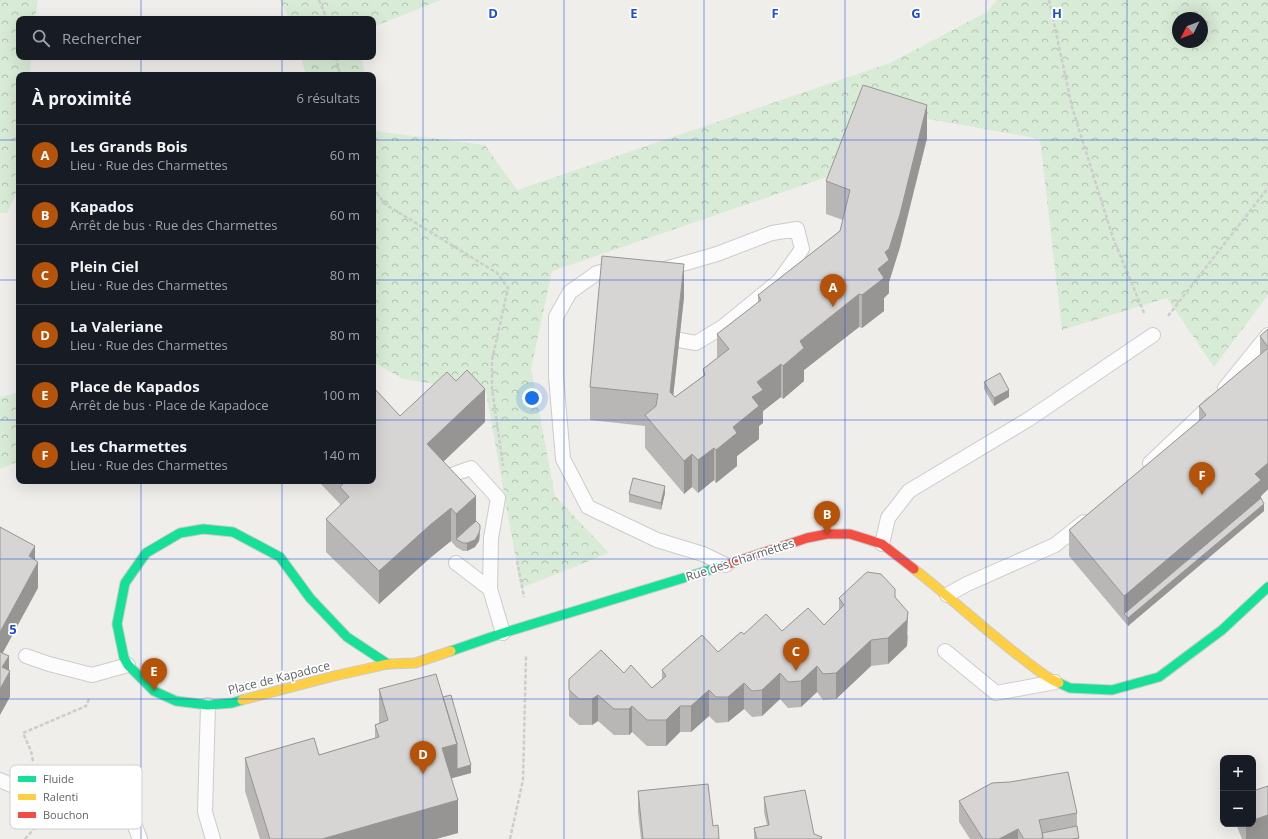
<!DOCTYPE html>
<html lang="fr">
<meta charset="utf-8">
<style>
:root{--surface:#171b24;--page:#20242c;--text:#f1f3f6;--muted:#9ea1a6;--line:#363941;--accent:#b45309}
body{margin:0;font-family:"Open Sans",sans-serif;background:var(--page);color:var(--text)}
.controls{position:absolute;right:12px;bottom:12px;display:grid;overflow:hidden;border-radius:8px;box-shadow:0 4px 16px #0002}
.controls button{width:36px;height:36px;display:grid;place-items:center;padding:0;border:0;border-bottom:1px solid var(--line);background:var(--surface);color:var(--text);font:20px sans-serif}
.compass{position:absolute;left:1172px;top:12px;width:36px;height:36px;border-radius:50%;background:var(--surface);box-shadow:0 4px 16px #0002;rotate:228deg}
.you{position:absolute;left:532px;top:398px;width:14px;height:14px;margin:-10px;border:3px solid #fff;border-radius:50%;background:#1a73e8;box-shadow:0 0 0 6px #1a73e833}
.badge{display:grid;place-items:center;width:26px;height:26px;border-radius:50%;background:var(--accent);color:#fff;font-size:13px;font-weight:700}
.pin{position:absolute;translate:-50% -33px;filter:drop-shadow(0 1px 2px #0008)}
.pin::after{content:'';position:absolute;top:21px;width:14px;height:12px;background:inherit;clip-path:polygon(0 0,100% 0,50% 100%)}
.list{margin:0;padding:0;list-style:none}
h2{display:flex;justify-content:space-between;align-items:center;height:52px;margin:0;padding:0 16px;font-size:17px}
h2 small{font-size:13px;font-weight:400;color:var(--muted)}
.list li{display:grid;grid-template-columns:26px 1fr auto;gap:12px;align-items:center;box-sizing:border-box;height:60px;padding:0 16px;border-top:1px solid var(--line)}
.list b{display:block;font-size:15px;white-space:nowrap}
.list p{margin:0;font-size:13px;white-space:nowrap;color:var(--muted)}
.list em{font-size:13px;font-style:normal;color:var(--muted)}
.icon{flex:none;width:22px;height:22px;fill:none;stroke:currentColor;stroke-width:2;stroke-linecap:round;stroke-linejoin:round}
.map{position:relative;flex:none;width:1268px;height:839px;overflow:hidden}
.search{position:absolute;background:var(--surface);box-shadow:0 4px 16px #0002;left:16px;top:16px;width:360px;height:44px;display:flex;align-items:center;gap:10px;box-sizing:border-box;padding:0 14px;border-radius:8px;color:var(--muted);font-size:15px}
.panel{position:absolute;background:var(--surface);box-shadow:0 4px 16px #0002;left:16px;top:72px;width:360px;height:412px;border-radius:8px}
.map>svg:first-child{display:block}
.forest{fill:url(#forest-crowns);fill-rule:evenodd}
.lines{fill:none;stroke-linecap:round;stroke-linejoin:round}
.lane-casing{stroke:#cbcccc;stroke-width:16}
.fast-casing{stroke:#cacacb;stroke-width:11}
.slow-casing{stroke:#cacacb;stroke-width:11}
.jam-casing{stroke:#cacacb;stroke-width:11}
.path{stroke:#cacfcc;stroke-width:2.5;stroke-dasharray:4 2;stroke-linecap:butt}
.lane{stroke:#fdfcfc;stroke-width:14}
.fast{stroke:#16e098;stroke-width:9}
.slow{stroke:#ffcf43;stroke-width:9}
.jam{stroke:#f24e42;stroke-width:9}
.wall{fill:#b8b7b5}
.shaded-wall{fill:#969594}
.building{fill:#d6d5d3;stroke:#969594}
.grid{fill:none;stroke:#1d4ed8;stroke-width:1;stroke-opacity:0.55}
.labels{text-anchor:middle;stroke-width:3.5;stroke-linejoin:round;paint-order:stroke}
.street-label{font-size:12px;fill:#5f6368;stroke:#fff}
.key{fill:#fff;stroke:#cfd0d2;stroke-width:1}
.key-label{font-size:11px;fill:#5f6368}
.grid-label{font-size:13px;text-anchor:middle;font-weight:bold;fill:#1d4ed8;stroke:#fff;stroke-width:3.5;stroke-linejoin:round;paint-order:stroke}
</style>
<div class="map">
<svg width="1268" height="839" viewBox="0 0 1268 839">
<defs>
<pattern id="forest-crowns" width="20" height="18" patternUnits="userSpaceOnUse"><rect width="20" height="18" fill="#d8ebd6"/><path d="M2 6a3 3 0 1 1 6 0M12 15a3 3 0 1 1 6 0" fill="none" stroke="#b2c2b1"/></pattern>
</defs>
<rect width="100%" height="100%" fill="#efeeea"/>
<path class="forest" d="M0 0H38L35 19H19V57H31L30 75H19V188L7 213H0Z
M279 0H441L373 27V19H290Z
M997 0H1268V295L1214 367 1167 298 1062 330 1040 139 861 107 827 177 552 271 531 369 555 496 609 553 521 588 486 392 403 379 373 362V120L375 131 485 145 517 190 890 63 987 12ZM1178 18H1202V42H1178Z
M301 57H361L365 75H306Z
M19 392V461L0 469V397Z"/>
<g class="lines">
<defs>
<path id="lane" d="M618 268 597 273 570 292 556 317V377L563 459 588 507 657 540 703 554 726 565
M660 338 679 340 696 343 724 326 779 281 802 249 797 229 772 233 717 254 665 269
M1225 388 1268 335
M1150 463 1212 404
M443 478 471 468 498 498 491 538 490 589 503 633
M882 544 888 518 909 491 1029 419 1153 335
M456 563 490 589
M947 595 967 584 1055 545 1084 522
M945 651 996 693 1055 682
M26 656 49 664 92 675 128 665
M208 705 205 812 213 839
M0 780 11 785 92 784 133 821 140 839"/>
<path id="fast" d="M451 651 503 633 726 565
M1059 683 1070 688 1112 690 1159 677 1222 630 1268 587
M242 700 232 703 208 705 176 701 154 691 128 665 124 658 117 624 125 583 146 553 180 533 203 529 233 532 280 557 310 598 347 637 388 664"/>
<path id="slow" d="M914 569C951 598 985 630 1023 659 1034 667 1046 678 1059 683
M242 700 334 676 388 664 415 663 451 651"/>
<path id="jam" d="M726 565 807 538 827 534H850L882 544 914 569"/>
</defs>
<use href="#lane" class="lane-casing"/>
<use href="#fast" class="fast-casing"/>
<use href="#slow" class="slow-casing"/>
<use href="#jam" class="jam-casing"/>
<path class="path" d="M319 0 327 19
M1049 0 1072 107 1113 238 1144 313
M336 57 340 75
M373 188 385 204 497 273 508 288 492 360V388L503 466
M1168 316 1268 188
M517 561 524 597
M33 761 31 751 23 733 86 706 89 699
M25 839 41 821 45 810
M510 839 523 780 526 656"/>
<use href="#lane" class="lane"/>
<use href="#fast" class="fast"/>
<use href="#slow" class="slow"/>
<use href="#jam" class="jam"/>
</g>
<path class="wall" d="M927 138 900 247 889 282V293L884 298V311L862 328 859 327 804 370V381L783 399 781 397 763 411V423L759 426V439L737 456V466L716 483 714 480 698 493 692 487 684 494 645 448V426L590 420V387L684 297 673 396 675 397 703 376V369L717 358V334L758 303V295L840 231 843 220 826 214V181Z
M1268 329V489L1261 496V498L1264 511 1128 626 1069 556V530L1199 421V406L1260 355V336Z
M984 382 1009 397 994 406 984 389Z
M400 416 485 422 443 462 476 521 480 536 479 541 475 547 467 551H463L456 547 451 541 430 558 379 604 326 552V519L340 506V504L318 481H373Z
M665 493 661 510 629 502V494Z
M839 598H895L908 637 907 646 888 664 871 666 836 699 823 700 817 692 801 707 788 708 780 699 762 716 752 717 744 709 728 722 716 723 709 716 691 732H680L666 746H647L632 732 629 735H614L598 721 592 725H579L569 716V679L624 673 652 688 662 679V670L718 652 744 634 782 631 824 625 839 610Z
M379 689 443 697 471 773 451 778 458 833 436 839H260L245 791V758L319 755 375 738V725L379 723Z
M638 791 713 826 719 839H641L638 812Z
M764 797 814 834 822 839H754V828L767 825 764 812Z
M959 801 1077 813V827L1079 839H970L959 822Z
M1236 824H1253L1268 839H1242Z"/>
<path class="shaded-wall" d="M927 105V138L900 247 889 282V293L884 298V311L862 328V295L878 269 885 252Z
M684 264V297L670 425V392Z
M859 294V327L804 370V381L783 399V366L800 341Z
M781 364V397L763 411V423L759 426V439L737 456V466L716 483V450L752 397 757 382Z
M485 389V422L427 477V444Z
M1009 390V397L994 406V398Z
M714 448V480L698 493V460Z
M692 454V487L684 494V461Z
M1268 463V489L1261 496V506L1264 504V511L1128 626V618L1124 614V596L1255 474Z
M665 486V493L661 510V503Z
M476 496V529L456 539V547V514Z
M451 508V541L430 558 379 604V571L430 525Z
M480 529 479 541 475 547 467 551V543Z
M35 546V568L38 562V588L0 658V632L29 556Z
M908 612 907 646 888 664V638Z
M871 640V666L836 699V673Z
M9 656V673L10 671V697L0 715V689L2 667Z
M817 666V692L801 707V681Z
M780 673V699L762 716V690Z
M744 683V709L728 722V697Z
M709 690V716L691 732V706Z
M598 695V721L592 725V699Z
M632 706V732L629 735V709Z
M680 706V732L666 746V720Z
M457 744 471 765V773L442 781V748Z
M458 800V833L436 839H322Z
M1268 815V839H1246V824H1253V820Z
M1018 829V839H999Z"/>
<path class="building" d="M863 85 927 105 900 214 889 249 885 252 889 260 878 269 884 278 862 295 859 294 800 341 804 348 783 366 781 364 757 382 763 390 752 397 759 406 733 427 737 433 716 450 714 448 698 460 692 454 684 461 645 415 656 406 658 394 590 387 602 256 684 264 670 392 675 397 705 375 703 369 729 349 717 334 761 300 758 295 840 231 850 190 826 181Z
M1268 329V347L1260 336Z
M1268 348V463L1255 474 1261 480 1124 596 1069 530 1206 415 1199 406Z
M467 370 485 389 427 444 476 496 456 514 451 508 430 525 379 571 326 519 349 497 340 487 346 481H373V387L400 416 447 372 456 381Z
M1000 373 1009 390 994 398 984 382Z
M633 478 665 486 661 503 629 494Z
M1261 498 1264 504 1128 618 1124 614Z
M476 521 480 525V529L479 533 475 540 467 543H463L456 539Z
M0 527 35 546 29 556 38 562 0 632Z
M867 572 881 574 895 589V597L908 612 907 620 888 638 871 640 836 673 823 674 817 666 801 681 788 682 780 673 762 690 752 691 744 683 728 697H716L709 690 691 706H680L666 720H647L632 706 629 709H614L598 695 592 699H579L569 690V679L601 650 624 673 631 665 652 688 666 676 662 670 702 635 718 652 741 632 744 634 766 614 782 631 808 608 824 625 844 605 839 598Z
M0 652 9 656 2 667 10 671 0 689Z
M436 674 457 744 442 748 458 800 322 839H270L245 758 314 738 319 755 379 737 375 725 388 720 379 689Z
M451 695 471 765 457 769V744L443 697Z
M1068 772 1077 813 1039 820 1043 836 1041 839H1024L1018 829 999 839H983L959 801 992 783 1010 782Z
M708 784 713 826 718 825 719 839H643L638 791Z
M1268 786V815L1253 820V791Z
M805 790 814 834 822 837 821 839H757L754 828 769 825 764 797Z
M1077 826 1079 838 1072 839H1043L1042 833Z"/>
<path class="grid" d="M141 0V19M282 0V19M423 0V839M564 0V839M704 0V839M845 0V839M986 0V839M1127 0V839M141 57V75M282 57V75M0 140H19M373 140H1268M0 280H19M373 280H1268M0 420H19M373 420H1268M141 481V839M282 481V839M0 559H1268M0 699H1268"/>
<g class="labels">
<g class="street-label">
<text transform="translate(740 560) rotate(-18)" y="4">Rue des Charmettes</text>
<text transform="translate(279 678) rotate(-14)" y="4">Place de Kapadoce</text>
</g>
</g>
<rect x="10" y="765" width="132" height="64" rx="6" class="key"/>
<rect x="18" y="776" width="18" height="6" fill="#16e098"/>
<rect x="18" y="794" width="18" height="6" fill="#ffcf43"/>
<rect x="18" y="812" width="18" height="6" fill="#f24e42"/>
<g class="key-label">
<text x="43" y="783">Fluide</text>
<text x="43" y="801">Ralenti</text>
<text x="43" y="819">Bouchon</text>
</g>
<g class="grid-label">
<text x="493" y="18">D</text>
<text x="634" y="18">E</text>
<text x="775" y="18">F</text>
<text x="916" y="18">G</text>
<text x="1057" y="18">H</text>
<text x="13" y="634">5</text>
</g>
</svg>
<div class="controls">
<button>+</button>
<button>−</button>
</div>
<svg class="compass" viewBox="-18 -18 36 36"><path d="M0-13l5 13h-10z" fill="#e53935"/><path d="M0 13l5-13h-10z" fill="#9ea1a6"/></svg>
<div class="you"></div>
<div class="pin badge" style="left:833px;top:307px">A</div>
<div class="pin badge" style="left:827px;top:534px">B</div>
<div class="pin badge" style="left:796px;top:671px">C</div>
<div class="pin badge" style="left:423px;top:774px">D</div>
<div class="pin badge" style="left:154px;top:691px">E</div>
<div class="pin badge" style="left:1202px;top:495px">F</div>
<div class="search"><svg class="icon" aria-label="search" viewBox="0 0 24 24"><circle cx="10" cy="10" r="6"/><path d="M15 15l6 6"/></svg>Rechercher</div>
<section class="panel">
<h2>À proximité<small>6 résultats</small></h2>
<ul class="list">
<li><span class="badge">A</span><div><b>Les Grands Bois</b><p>Lieu · Rue des Charmettes</p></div><em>60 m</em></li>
<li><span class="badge">B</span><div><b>Kapados</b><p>Arrêt de bus · Rue des Charmettes</p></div><em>60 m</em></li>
<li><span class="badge">C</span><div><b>Plein Ciel</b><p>Lieu · Rue des Charmettes</p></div><em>80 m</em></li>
<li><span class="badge">D</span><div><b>La Valeriane</b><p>Lieu · Rue des Charmettes</p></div><em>80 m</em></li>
<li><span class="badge">E</span><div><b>Place de Kapados</b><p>Arrêt de bus · Place de Kapadoce</p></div><em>100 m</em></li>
<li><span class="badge">F</span><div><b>Les Charmettes</b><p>Lieu · Rue des Charmettes</p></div><em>140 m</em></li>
</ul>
</section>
</div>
